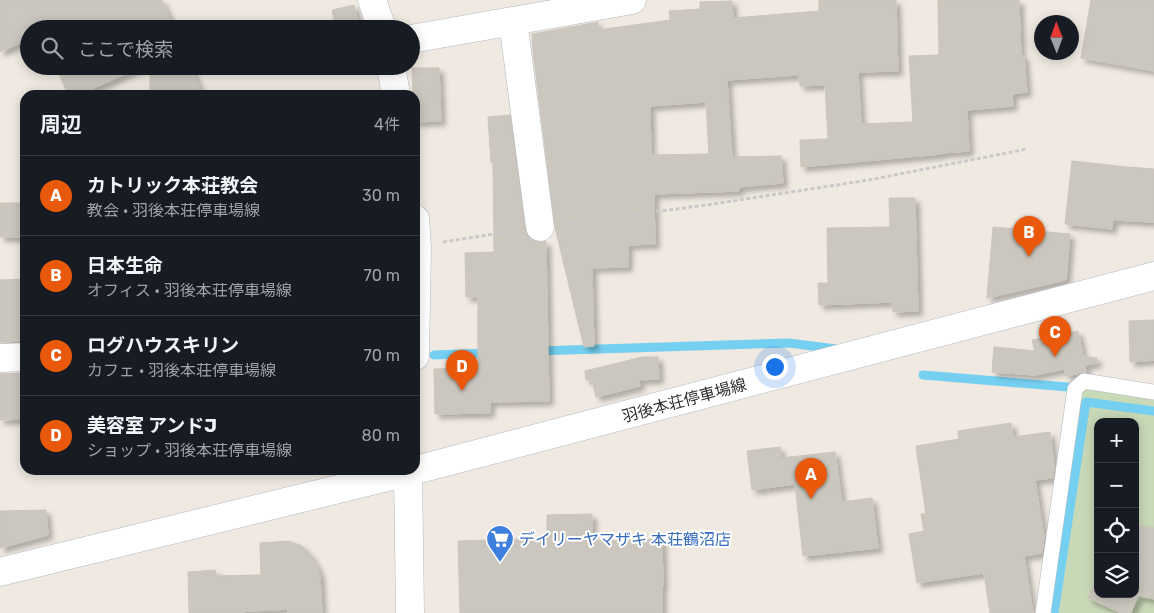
<!DOCTYPE html>
<html lang="ja">
<meta charset="utf-8">
<style>
:root{--surface:#171b24;--page:#20242c;--text:#f1f3f6;--muted:#9ea1a6;--line:#363941;--accent:#ea580c}
body{margin:0;font-family:Rubik,"Noto Sans JP",sans-serif;background:var(--page);color:var(--text)}
.controls{position:absolute;right:15px;bottom:15px;display:grid;overflow:hidden;border-radius:10px;box-shadow:0 2px 12px #0003}
.controls button{width:45px;height:45px;display:grid;place-items:center;padding:0;border:0;border-bottom:1px solid var(--line);background:var(--surface);color:var(--text);font:25px sans-serif}
.compass{position:absolute;left:1034px;top:15px;width:45px;height:45px;border-radius:50%;background:var(--surface);box-shadow:0 2px 12px #0003;rotate:359deg}
.you{position:absolute;left:774px;top:366px;width:18px;height:18px;margin:-12px;border:4px solid #fff;border-radius:50%;background:#1a73e8;box-shadow:0 0 0 8px #1a73e833}
.badge{display:grid;place-items:center;width:32px;height:32px;border-radius:50%;background:var(--accent);color:#fff;font-size:16px;font-weight:700}
.pin{position:absolute;translate:-50% -41px;filter:drop-shadow(0 1px 2px #0008)}
.pin::after{content:'';position:absolute;top:26px;width:18px;height:15px;background:inherit;clip-path:polygon(0 0,100% 0,50% 100%)}
.list{margin:0;padding:0;list-style:none}
h2{display:flex;justify-content:space-between;align-items:center;height:65px;margin:0;padding:0 20px;font-size:21px}
h2 small{font-size:16px;font-weight:400;color:var(--muted)}
.list li{display:grid;grid-template-columns:32px 1fr auto;gap:15px;align-items:center;box-sizing:border-box;height:80px;padding:0 20px;border-top:1px solid var(--line)}
.list b{display:block;font-size:19px;white-space:nowrap}
.list p{margin:0;font-size:16px;white-space:nowrap;color:var(--muted)}
.list em{font-size:16px;font-style:normal;color:var(--muted)}
.icon{flex:none;width:28px;height:28px;fill:none;stroke:currentColor;stroke-width:2;stroke-linecap:round;stroke-linejoin:round}
.map{position:relative;flex:none;width:1154px;height:613px;overflow:hidden}
.search{position:absolute;background:var(--surface);box-shadow:0 2px 12px #0003;left:20px;top:20px;width:400px;height:55px;display:flex;align-items:center;gap:12px;box-sizing:border-box;padding:0 18px;border-radius:28px;color:var(--muted);font-size:19px}
.panel{position:absolute;background:var(--surface);box-shadow:0 2px 12px #0003;left:20px;top:90px;width:400px;height:385px;border-radius:15px}
.map>svg:first-child{display:block}
.cemetery{fill:#c8d9b8;fill-rule:evenodd}
.lines{fill:none;stroke-linecap:round;stroke-linejoin:round}
.stream{stroke:#75cff0;stroke-width:9}
.building{fill:#cbc7bf;stroke:#cbc5ba;fill-rule:evenodd;filter:url(#shadow)}
.lane-casing{stroke:#b4b7c1;stroke-width:16}
.street-casing{stroke:#b4b7c1;stroke-width:29}
.secondary-casing{stroke:#b4b7c1;stroke-width:29}
.path{stroke:#c9c9c9;stroke-width:3;stroke-dasharray:4 2.5;stroke-linecap:butt}
.lane{stroke:#fff;stroke-width:15}
.street{stroke:#fff;stroke-width:28}
.secondary{stroke:#fff;stroke-width:28}
.labels{text-anchor:middle;stroke-width:4;stroke-linejoin:round;paint-order:stroke}
.street-label{font-size:16px;fill:#2e2e2e;stroke:#fff}
.shop-label{font-size:16px;fill:#366cbe;stroke:#fff;text-anchor:start}
</style>
<div class="map">
<svg width="1154" height="613" viewBox="0 0 1154 613">
<defs>
<filter id="shadow"><feDropShadow dx="4.5" dy="4.5" stdDeviation="2.5" flood-color="#0004"/></filter>
</defs>
<rect width="100%" height="100%" fill="#efe9e1"/>
<path class="cemetery" d="M1082 386 1154 397V613H1046ZM1098 422H1135V594H1098Z"/>
<g class="lines">
<path class="stream" d="M537 351 789 343 836 349
M434 355 489 353
M923 375 1068 387
M1054 613 1086 402 1154 411"/>
</g>
<path class="building" d="M0 0H162L174 29H29V39L0 52Z
M819 0H896L898 71 858 72 861 124 913 122 909 56 939 55 938 0H1019L1021 56H1024L1027 92 1012 94 1013 106 967 110 969 151 941 153V154L801 167 800 140 828 139 825 85 800 86 799 75 727 80 732 157 781 156 783 183 739 187V191L654 194 655 244 628 245V267L592 268 594 346 584 347 555 227 533 51 532 34 598 22V30L670 20 669 11 700 9V2L732 1 733 18 819 11ZM706 102 709 154 651 155 650 106Z
M1091 0H1154V71L1081 58Z
M354 5 359 29H336L332 10Z
M56 66H144L78 95H68Z
M150 66H190L203 95H150Z
M412 68H439L441 121 415 122V95H413Z
M510 115 525 230 527 236 534 241 542 242 546 241 549 401 490 402V413L435 414 434 369 478 368V297H466L465 253 494 252 493 162H491L488 117Z
M1072 161 1127 167 1154 169V222L1113 220 1112 229 1065 224Z
M889 198H915L918 311 893 312 892 302 819 305 818 283H828L827 228 890 227Z
M0 203H25V237H0Z
M993 227 1070 234 1066 280 987 298Z
M25 279V341L0 342V280Z
M1154 320V360L1130 362 1129 321Z
M1078 331 1083 356 1097 358V363L1085 365 1086 372 1066 376 1064 369 1035 375 992 372 994 347 1035 351 1032 340Z
M642 357H658L659 379 639 380 640 386 596 397 592 380H586L585 371Z
M25 373V419L0 420V374Z
M1011 423 1013 437 1050 432 1054 466 1053 478 1035 480 1044 536 1042 553 1024 556 1033 613H990L984 573 917 583 909 534 924 531 921 514H926L916 446 959 439 958 431Z
M780 447 781 458 835 452 842 502 872 498 878 548 803 556 795 484 752 490 747 451Z
M46 510 48 535 0 548V511Z
M592 514V541L662 539 663 586H662V613H460L458 541 547 538V515Z
M1135 525 1154 528V599L1138 596 1131 613H1121L1088 598 1098 576V594H1135Z
M289 541 302 546 312 557 317 566 320 575 322 613H288V609L238 612V613H189L188 572 215 570 216 576 261 575 260 543Z"/>
<g class="lines">
<defs>
<path id="lane" d="M1043 613 1075 389 1084 381 1154 392"/>
<path id="street" d="M372 0 382 29
M513 21 540 227
M411 39 632 0
M391 66 396 95
M415 219 417 246 415 356
M0 358 25 357"/>
<path id="secondary" d="M408 472 410 613
M0 572 408 472 1154 276"/>
</defs>
<use href="#lane" class="lane-casing"/>
<use href="#street" class="street-casing"/>
<use href="#secondary" class="secondary-casing"/>
<path class="path" d="M566 224 713 204 869 180 1027 149
M443 242 513 231"/>
<use href="#lane" class="lane"/>
<use href="#street" class="street"/>
<use href="#secondary" class="secondary"/>
</g>
<defs>
<symbol id="supermarket-pin" viewBox="-11 -11 22 30"><path d="M0 17L-7.5 6A9.5 9.5 0 1 1 7.5 6Z" fill="#3f7fe0" stroke="#fff"/><path d="M-6-5.5h2.5l.6 2H6L4.5 2H-2.5L-4.4-4H-6ZM-1.5 3.2a1.3 1.3 0 1 0 .1 0ZM3 3.2a1.3 1.3 0 1 0 .1 0Z" fill="#fff"/></symbol>
</defs>
<g fill-rule="evenodd">
<use href="#supermarket-pin" x="484" y="523" width="32" height="43"/>
</g>
<g class="labels">
<g class="street-label">
<text transform="translate(684 400) rotate(-15)" y="6">羽後本荘停車場線</text>
</g>
<g class="shop-label">
<text x="519" y="545">デイリーヤマザキ 本荘鶴沼店</text>
</g>
</g>
</svg>
<div class="controls">
<button>+</button>
<button>−</button>
<button><svg class="icon" aria-label="locate" viewBox="0 0 24 24"><circle cx="12" cy="12" r="6"/><path d="M12 2v4M12 18v4M2 12h4M18 12h4"/></svg></button>
<button><svg class="icon" aria-label="layers" viewBox="0 0 24 24"><path d="M12 4l9 5-9 5-9-5zM3 14l9 5 9-5"/></svg></button>
</div>
<svg class="compass" viewBox="-18 -18 36 36"><path d="M0-13l5 13h-10z" fill="#e53935"/><path d="M0 13l5-13h-10z" fill="#9ea1a6"/></svg>
<div class="you"></div>
<div class="pin badge" style="left:811px;top:499px">A</div>
<div class="pin badge" style="left:1029px;top:257px">B</div>
<div class="pin badge" style="left:1055px;top:357px">C</div>
<div class="pin badge" style="left:462px;top:391px">D</div>
<div class="search"><svg class="icon" aria-label="search" viewBox="0 0 24 24"><circle cx="10" cy="10" r="6"/><path d="M15 15l6 6"/></svg>ここで検索</div>
<section class="panel">
<h2>周辺<small>4件</small></h2>
<ul class="list">
<li><span class="badge">A</span><div><b>カトリック本荘教会</b><p>教会 · 羽後本荘停車場線</p></div><em>30 m</em></li>
<li><span class="badge">B</span><div><b>日本生命</b><p>オフィス · 羽後本荘停車場線</p></div><em>70 m</em></li>
<li><span class="badge">C</span><div><b>ログハウスキリン</b><p>カフェ · 羽後本荘停車場線</p></div><em>70 m</em></li>
<li><span class="badge">D</span><div><b>美容室 アンドJ</b><p>ショップ · 羽後本荘停車場線</p></div><em>80 m</em></li>
</ul>
</section>
</div>
